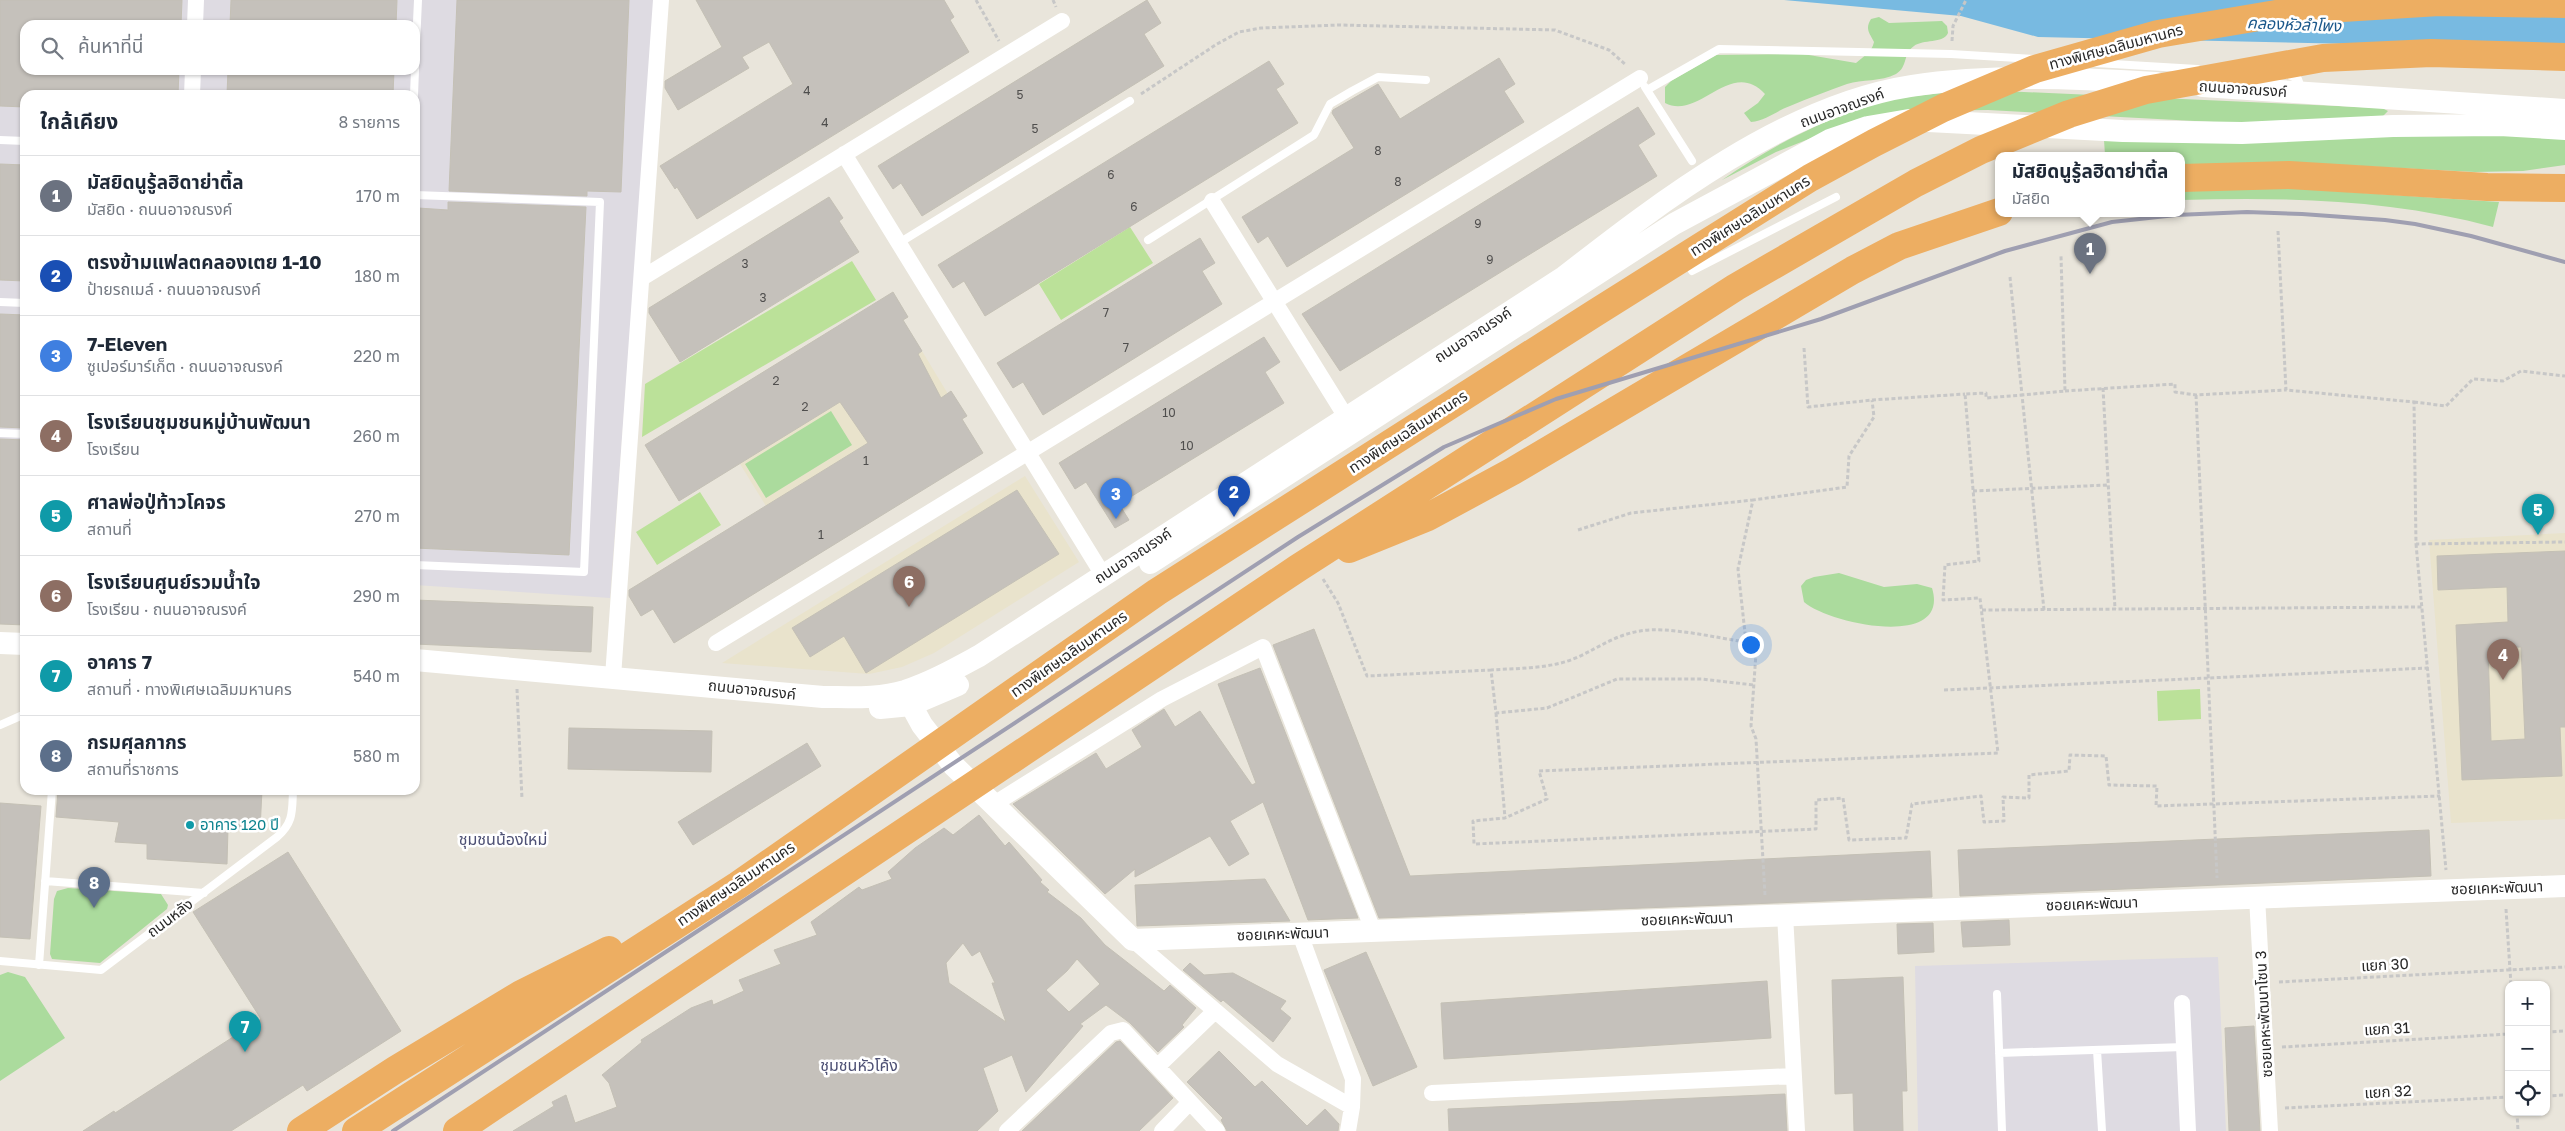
<!DOCTYPE html>
<html lang="th">
<meta charset="utf-8">
<style>
:root{--surface:#fff;--page:#f6f6f7;--text:#1f2937;--muted:#747a83;--line:#e0e1e3;--accent:#4a56e7}
body{margin:0;font-family:"Golos Text","Noto Sans Thai",sans-serif;background:var(--page);color:var(--text)}
.controls{position:absolute;right:15px;bottom:15px;display:grid;overflow:hidden;border-radius:10px;box-shadow:0 1px 4px #0004}
.controls button{width:45px;height:45px;display:grid;place-items:center;padding:0;border:0;border-bottom:1px solid var(--line);background:var(--surface);color:var(--text);font:25px sans-serif}
.you{position:absolute;left:1750px;top:644px;width:18px;height:18px;margin:-12px;border:4px solid #fff;border-radius:50%;background:#1a73e8;box-shadow:0 0 0 8px #1a73e833}
.badge{display:grid;place-items:center;width:32px;height:32px;border-radius:50%;background:var(--accent);color:#fff;font-size:16px;font-weight:700}
.pin{position:absolute;translate:-50% -41px;filter:drop-shadow(0 1px 2px #0008)}
.pin::after{content:'';position:absolute;top:26px;width:18px;height:15px;background:inherit;clip-path:polygon(0 0,100% 0,50% 100%)}
.popup{position:absolute;left:1995px;top:152px;width:190px;height:65px;box-sizing:border-box;display:grid;place-content:center;border-radius:10px;background:var(--surface);filter:drop-shadow(0 1px 4px #0005);font-size:16px;white-space:nowrap;color:var(--muted)}
.popup b{font-size:19px;color:var(--text)}
.popup::after{content:'';position:absolute;left:50%;top:100%;margin-left:-10px;border:10px solid transparent;border-top-color:var(--surface)}
.list{margin:0;padding:0;list-style:none}
h2{display:flex;justify-content:space-between;align-items:center;height:65px;margin:0;padding:0 20px;font-size:21px}
h2 small{font-size:16px;font-weight:400;color:var(--muted)}
.list li{display:grid;grid-template-columns:32px 1fr auto;gap:15px;align-items:center;box-sizing:border-box;height:80px;padding:0 20px;border-top:1px solid var(--line)}
.list b{display:block;font-size:19px;white-space:nowrap}
.list p{margin:0;font-size:16px;white-space:nowrap;color:var(--muted)}
.list em{font-size:16px;font-style:normal;color:var(--muted)}
.icon{flex:none;width:28px;height:28px;fill:none;stroke:currentColor;stroke-width:2;stroke-linecap:round;stroke-linejoin:round}
.map{position:relative;flex:none;width:2565px;height:1131px;overflow:hidden}
.search{position:absolute;background:var(--surface);box-shadow:0 1px 4px #0004;left:20px;top:20px;width:400px;height:55px;display:flex;align-items:center;gap:12px;box-sizing:border-box;padding:0 18px;border-radius:15px;color:var(--muted);font-size:19px}
.panel{position:absolute;background:var(--surface);box-shadow:0 1px 4px #0004;left:20px;top:90px;width:400px;height:705px;border-radius:15px}
.map>svg:first-child{display:block}
.industrial{fill:#dedbe2;fill-rule:evenodd}
.education{fill:#e9e3cc}
.green{fill:#abdb9d}
.pitch{fill:#bbe199}
.water{fill:#78bae1}
.building{fill:#c5c1bb;stroke:#c4c0b5;fill-rule:evenodd}
.lines{fill:none;stroke-linecap:round;stroke-linejoin:round}
.path{stroke:#c7c7c7;stroke-width:3;stroke-dasharray:4 2.5;stroke-linecap:butt}
.lane{stroke:#fff;stroke-width:8}
.street{stroke:#fff;stroke-width:16}
.secondary{stroke:#fff;stroke-width:22}
.highway{stroke:#edae62;stroke-width:28}
.rail{stroke:#9f9fb1;stroke-width:4}
.culture-dot{fill:#0f9aa8;stroke:#fff;stroke-width:2}
.labels{text-anchor:middle;stroke-width:5;stroke-linejoin:round;paint-order:stroke}
.number-label{font-size:12px;fill:#4f4e4d}
.street-label{font-size:15px;fill:#282828;stroke:#fff}
.culture-label{font-size:15px;fill:#0d838f;stroke:#fff;text-anchor:start}
.water-label{font-size:16px;font-style:italic;fill:#1a578a;stroke:#fff}
.neighbourhood-label{font-size:16px;fill:#4d5074;stroke:#fff}
</style>
<div class="map">
<svg width="2565" height="1131" viewBox="0 0 2565 1131">
<rect width="100%" height="100%" fill="#e9e5db"/>
<path class="industrial" d="M0 0H655L610 598 415 585V95H25V564H0ZM25 25H415V70H25Z
M2218 957 2226 1131H1918L1915 966Z"/>
<path class="education" d="M922 351 948 394 766 506 740 464Z
M1025 476 1079 562 934 653 902 667 869 674 722 663Z
M2565 533V819L2451 823 2429 540Z"/>
<path class="green" d="M1879 17 1889 23 1942 21 1947 26 1948 33C1943 44 1923 39 1914 46 1903 53 1908 67 1896 74 1881 82 1862 79 1847 84 1828 91 1808 98 1790 106 1776 111 1766 121 1751 122L1744 113 1758 103 1765 94C1731 57 1699 121 1665 103V87L1671 81 1716 55 1803 54 1856 63C1863 57 1872 52 1874 42 1869 32 1865 29 1871 19Z
M2003 91 2382 108 2388 111 2382 117 2232 123 1988 110 1909 111 1819 135 1776 152 1722 180C1770 147 1823 119 1879 103 1919 92 1962 92 2003 91Z
M2500 135 2565 139V165L2523 171 2475 172 2284 162 2181 165V155H2105L2104 140 2242 143 2393 136Z
M2288 188 2499 202 2493 227C2391 199 2286 197 2181 200V191Z
M831 411 852 445 766 498 745 464Z
M1839 573 1884 587 1917 584 1932 588C1951 650 1829 624 1804 602L1801 586 1806 580 1814 577Z
M68 888 161 894 168 905 167 909 100 963 52 959 50 954 54 899 57 891Z
M8 972 25 977 65 1038 0 1081V975Z"/>
<path class="pitch" d="M1130 227 1153 263 1061 320 1039 284Z
M852 261 876 300 642 437 645 384Z
M700 492 721 525 657 565 636 532Z
M2200 689 2201 719 2158 721 2157 691Z"/>
<path class="water" d="M1784 0H2565V51L2534 48 2038 37 1961 16Z"/>
<path class="building" d="M0 0H182L181 25H25V70H179L178 95H25V107L0 106Z
M231 0H397L396 25H230Z
M457 0H629L621 192 587 191V196L449 191Z
M696 0H944L954 17 950 20 969 52 697 219 677 187 675 189 660 166 793 84 769 42 742 57 749 68 678 110 665 88V81L722 47Z
M1147 0 1161 23 1144 34 1164 66 922 216 901 183 893 189 878 166Z
M1499 58 1515 84 1504 91 1524 122 1287 267 1268 236 1258 243 1242 217 1354 148 1332 113 1333 110 1378 84 1400 119Z
M1269 61 1284 84 1276 89 1298 123 985 316 964 281 953 288 938 265Z
M228 70H394L393 95H227Z
M1638 107 1655 134 1638 145 1657 176 1340 371 1302 314Z
M0 164 25 165V281L0 280Z
M829 197 843 218 839 221 859 252 680 362 649 313V308Z
M448 202 586 207 569 555 415 548V269L418 208 448 210Z
M1200 238 1215 263 1202 271 1222 304 1043 415 1023 382 1013 388 997 363Z
M893 292 908 317 903 320 922 351 918 354 941 398 951 391 967 416 962 419 983 453 674 643 653 609 641 616 629 596V590L868 443 840 402 679 501 645 445Z
M0 314 25 315V428L0 427Z
M1264 337 1280 362 1265 372 1284 403 1119 504 1129 520 1115 528 1086 482 1075 489 1059 463Z
M0 439 25 440V625L0 624Z
M1017 490 1059 554 866 673 844 636 810 657 792 628Z
M2565 551V727H2560L2562 776 2462 780 2456 625 2508 622 2507 587 2438 590 2437 556ZM2521 647 2525 739 2491 741 2488 648Z
M415 600 593 607 591 652 415 644Z
M1314 629 1410 876 1930 851 1932 897 1379 918 1273 645Z
M1260 668 1358 918 1308 920 1263 802 1230 821 1249 854 1229 866 1210 836 1135 877V869L1105 894 1013 804 1096 753 1106 769 1142 747 1132 730 1164 709 1175 727 1200 711 1252 785 1256 783 1218 684Z
M569 728 712 731 711 772 568 769Z
M807 743 821 766 693 845 678 822Z
M58 790H262L260 830 228 828 227 864 147 859V844L115 842 119 822 56 817Z
M0 803 41 806 30 939 0 937Z
M979 815 1005 846 1009 842 1042 880 1040 882 1049 890 1047 892 1081 918 1105 945 1164 991 1170 985 1196 1008 1182 1025 1184 1027 1158 1052 1130 1023 1106 1005 1080 1024 1083 1026 1026 1092 1012 1055 983 1068 998 1111 977 1131H513L554 1106 552 1102 566 1095 575 1123 617 1107 609 1083 602 1075 642 1042 641 1040 691 1008 712 1000 713 1005 744 991 739 980 781 964 774 950 817 935 811 922 859 887 862 890 892 879 888 872 915 848 944 828 953 835ZM963 943 972 956 980 951 995 983H992L1006 1022 949 983 946 963ZM1077 959 1100 984 1069 1012 1046 990 1067 971Z
M2429 830 2431 876 1960 896 1958 850Z
M288 852 401 1031 307 1091 303 1085 231 1131H83L114 1111 115 1113 261 1019 193 912Z
M1265 879 1290 921 1137 926 1135 885Z
M2009 920 2010 945 1963 947 1961 922Z
M1933 923 1934 952 1898 954 1897 924Z
M1366 952 1417 1067 1373 1086 1324 970Z
M1190 963 1204 975 1233 973 1286 1001 1280 1009 1291 1018 1273 1042 1223 1000 1221 1002 1183 970Z
M1903 977 1907 1091H1902L1903 1131H1854L1853 1093 1835 1094 1832 980Z
M1767 981 1771 1038 1444 1059 1441 1003Z
M2254 1026 2260 1131H2229L2225 1028Z
M1120 1041 1173 1098 1139 1131H1022L1116 1042Z
M1219 1051 1255 1087 1262 1081 1307 1126 1325 1109 1339 1124 1338 1131H1227L1221 1120 1223 1118 1187 1082Z
M1785 1094 1787 1131H1449L1448 1109Z"/>
<g class="lines">
<path class="path" d="M976 0 999 41
M1053 0 1056 7
M1952 41 1953 26 1966 0
M1141 94 1217 44 1239 32 1261 28 1340 25 1555 30 1609 50 1626 65
M2278 231 2286 390 2414 402 2416 544 2565 542
M2010 277 2022 395 1986 398V393L1965 394 1979 561 1945 565 1943 600 1980 598 1998 753 1539 771 1547 799 1505 818 1473 821 1474 844 1816 829V800L1843 798 1849 840 1906 838 1912 804 1981 796 1984 822 2004 821 2003 797 2029 798V775L2069 771 2070 755 2106 756 2109 785 2157 786 2156 806 2440 796
M1804 348 1808 407 1872 400 1965 394
M2103 388 2115 609
M2065 391 2175 384V392L2196 395 2286 390
M2196 395 2217 878
M2414 402 2446 406 2473 379 2503 381 2521 371 2565 376
M1973 491 2107 485
M1578 530 1631 513 1753 500
M2416 544 2446 870
M1323 579 1338 603 1367 676 1491 670
M1982 610 2422 607
M2044 610 2022 395 2065 391 2061 256
M1746 642C1717 638 1668 626 1640 631 1615 635 1600 647 1578 657 1552 669 1519 668 1491 670L1496 713 1547 708 1617 679H1702L1754 685
M517 689 522 799
M1944 690 2428 668
M1496 713 1505 818
M1765 895 1756 739 1751 726 1756 653 1754 645 1746 642 1738 569 1753 500 1847 487 1849 456 1874 417 1872 400
M2506 909 2511 985
M2279 982 2565 967
M2546 1032 2565 1031
M2282 1047 2509 1034
M2546 1096 2565 1095
M2285 1108 2509 1097
M2517 1112 2518 1131"/>
<path class="lane" d="M2096 63 2197 69
M415 67 418 0
M2286 74 2298 79 2302 90
M1645 87 1692 161
M1647 90 1719 49 1951 54 2035 59
M414 95 415 70
M0 140 25 141
M415 195 600 202 584 572 415 565
M1148 240 1314 135 1330 104 1352 91 1378 77 1426 80
M899 243 1130 101
M1692 271 1836 197
M0 302 25 303
M0 433 25 434
M0 725 25 714
M45 881 204 893
M0 961 101 970 277 837C294 822 292 811 293 790
M39 965 52 790
M1997 994 2002 1131
M2097 1050 2102 1131
M1999 1053 2184 1047"/>
<path class="street" d="M195 25 196 0
M192 95 193 70
M844 154 1103 575
M1212 201 1346 417
M642 278 1062 21
M716 643 1640 78
M613 677 661 0
M994 804 1162 699 1263 647 1373 930
M2257 897 2270 1131
M1785 915 1797 1131
M1300 934 1353 1079 1352 1107
M1133 940 1277 1064 1352 1107 1348 1131
M2182 1003 2188 1131
M1158 1066 1215 1011
M1432 1093 1793 1076
M1190 1102 1217 1131
M1007 1131 1111 1033 1123 1030 1190 1102 1162 1131"/>
<path class="secondary" d="M2203 86 2565 110
M1150 563 1674 224 1830 140 1868 127 1909 120 2123 131 2242 133 2393 126 2500 125 2565 129
M0 643 25 644
M415 660 823 697C850 697 879 699 905 691 932 682 955 669 979 656L1564 277C1661 201 1787 105 1911 86 1990 74 2077 78 2156 83
M904 692 922 725 953 765 1133 940 2565 886
M880 708 911 705 958 685"/>
<path class="highway" d="M2181 178 2289 175 2487 187 2565 188
M1349 549 1428 517 1513 471 1853 270 1899 246 1999 212
M301 1131 395 1070 521 994 609 950
M356 1131 738 885 1157 592 1595 313 1810 178 1874 143 1943 108 2035 69 2158 34 2294 11 2439 2 2565 4
M457 1131 1298 568 1736 287 1916 183 1981 150 2069 114 2146 90 2323 58 2431 53 2565 57"/>
<path class="rail" d="M393 1131 1298 537 1444 447 1556 399 1821 319 2005 251 2112 222 2176 215 2247 212 2302 214 2385 220 2415 224 2471 236 2565 262"/>
</g>
<circle class="culture-dot" cx="190" cy="825" r="5"/>
<g class="labels">
<g class="number-label">
<text x="807" y="95">4</text>
<text x="1020" y="99">5</text>
<text x="825" y="127">4</text>
<text x="1035" y="133">5</text>
<text x="1378" y="155">8</text>
<text x="1111" y="179">6</text>
<text x="1398" y="186">8</text>
<text x="1134" y="211">6</text>
<text x="1478" y="228">9</text>
<text x="1490" y="264">9</text>
<text x="745" y="268">3</text>
<text x="763" y="302">3</text>
<text x="1106" y="317">7</text>
<text x="1126" y="352">7</text>
<text x="776" y="385">2</text>
<text x="805" y="411">2</text>
<text x="1169" y="417">10</text>
<text x="1187" y="450">10</text>
<text x="866" y="465">1</text>
<text x="821" y="539">1</text>
</g>
<g class="street-label">
<text transform="translate(2116 47) rotate(-15)" y="5">ทางพิเศษเฉลิมมหานคร</text>
<text transform="translate(2243 89) rotate(4)" y="5">ถนนอาจณรงค์</text>
<text transform="translate(1842 108) rotate(-20)" y="5">ถนนอาจณรงค์</text>
<text transform="translate(1750 216) rotate(-32)" y="5">ทางพิเศษเฉลิมมหานคร</text>
<text transform="translate(1473 335) rotate(-33)" y="5">ถนนอาจณรงค์</text>
<text transform="translate(1408 432) rotate(-33)" y="5">ทางพิเศษเฉลิมมหานคร</text>
<text transform="translate(1133 556) rotate(-33)" y="5">ถนนอาจณรงค์</text>
<text transform="translate(1069 654) rotate(-35)" y="5">ทางพิเศษเฉลิมมหานคร</text>
<text transform="translate(752 690) rotate(6)" y="5">ถนนอาจณรงค์</text>
<text transform="translate(736 884) rotate(-34)" y="5">ทางพิเศษเฉลิมมหานคร</text>
<text transform="translate(2497 888) rotate(-2)" y="5">ซอยเคหะพัฒนา</text>
<text transform="translate(2092 904) rotate(-2)" y="5">ซอยเคหะพัฒนา</text>
<text transform="translate(170 918) rotate(-37)" y="5">ถนนหลัง</text>
<text transform="translate(1687 919) rotate(-2)" y="5">ซอยเคหะพัฒนา</text>
<text transform="translate(1283 934) rotate(-2)" y="5">ซอยเคหะพัฒนา</text>
<text transform="translate(2385 965) rotate(-3)" y="5">แยก 30</text>
<text transform="translate(2264 1014) rotate(-93)" y="5">ซอยเคหะพัฒนาโซน 3</text>
<text transform="translate(2387 1029) rotate(-3)" y="5">แยก 31</text>
<text transform="translate(2388 1092) rotate(-3)" y="5">แยก 32</text>
</g>
<g class="culture-label">
<text x="200" y="830">อาคาร 120 ปี</text>
</g>
<g class="water-label">
<text transform="translate(2294 24) rotate(2)" y="6">คลองหัวลำโพง</text>
</g>
<g class="neighbourhood-label">
<text x="503" y="845">ชุมชนน้องใหม่</text>
<text x="859" y="1071">ชุมชนหัวโค้ง</text>
</g>
</g>
</svg>
<div class="controls">
<button>+</button>
<button>−</button>
<button><svg class="icon" aria-label="locate" viewBox="0 0 24 24"><circle cx="12" cy="12" r="6"/><path d="M12 2v4M12 18v4M2 12h4M18 12h4"/></svg></button>
</div>
<div class="you"></div>
<div class="pin badge" style="left:2090px;top:274px;background:#6b7280">1</div>
<div class="popup"><b>มัสยิดนูรู้ลฮิดาย่าติ้ล</b>มัสยิด</div>
<div class="pin badge" style="left:1234px;top:517px;background:#1a4fb4">2</div>
<div class="pin badge" style="left:1116px;top:519px;background:#3f7fe0">3</div>
<div class="pin badge" style="left:2503px;top:680px;background:#8d6e63">4</div>
<div class="pin badge" style="left:2538px;top:535px;background:#0f9aa8">5</div>
<div class="pin badge" style="left:909px;top:607px;background:#8d6e63">6</div>
<div class="pin badge" style="left:245px;top:1052px;background:#0f9aa8">7</div>
<div class="pin badge" style="left:94px;top:908px;background:#5c6f8a">8</div>
<div class="search"><svg class="icon" aria-label="search" viewBox="0 0 24 24"><circle cx="10" cy="10" r="6"/><path d="M15 15l6 6"/></svg>ค้นหาที่นี่</div>
<section class="panel">
<h2>ใกล้เคียง<small>8 รายการ</small></h2>
<ul class="list">
<li><span class="badge" style="background:#6b7280">1</span><div><b>มัสยิดนูรู้ลฮิดาย่าติ้ล</b><p>มัสยิด · ถนนอาจณรงค์</p></div><em>170 m</em></li>
<li><span class="badge" style="background:#1a4fb4">2</span><div><b>ตรงข้ามแฟลตคลองเตย 1-10</b><p>ป้ายรถเมล์ · ถนนอาจณรงค์</p></div><em>180 m</em></li>
<li><span class="badge" style="background:#3f7fe0">3</span><div><b>7-Eleven</b><p>ซูเปอร์มาร์เก็ต · ถนนอาจณรงค์</p></div><em>220 m</em></li>
<li><span class="badge" style="background:#8d6e63">4</span><div><b>โรงเรียนชุมชนหมู่บ้านพัฒนา</b><p>โรงเรียน</p></div><em>260 m</em></li>
<li><span class="badge" style="background:#0f9aa8">5</span><div><b>ศาลพ่อปู่ท้าวโคจร</b><p>สถานที่</p></div><em>270 m</em></li>
<li><span class="badge" style="background:#8d6e63">6</span><div><b>โรงเรียนศูนย์รวมน้ำใจ</b><p>โรงเรียน · ถนนอาจณรงค์</p></div><em>290 m</em></li>
<li><span class="badge" style="background:#0f9aa8">7</span><div><b>อาคาร 7</b><p>สถานที่ · ทางพิเศษเฉลิมมหานคร</p></div><em>540 m</em></li>
<li><span class="badge" style="background:#5c6f8a">8</span><div><b>กรมศุลกากร</b><p>สถานที่ราชการ</p></div><em>580 m</em></li>
</ul>
</section>
</div>
